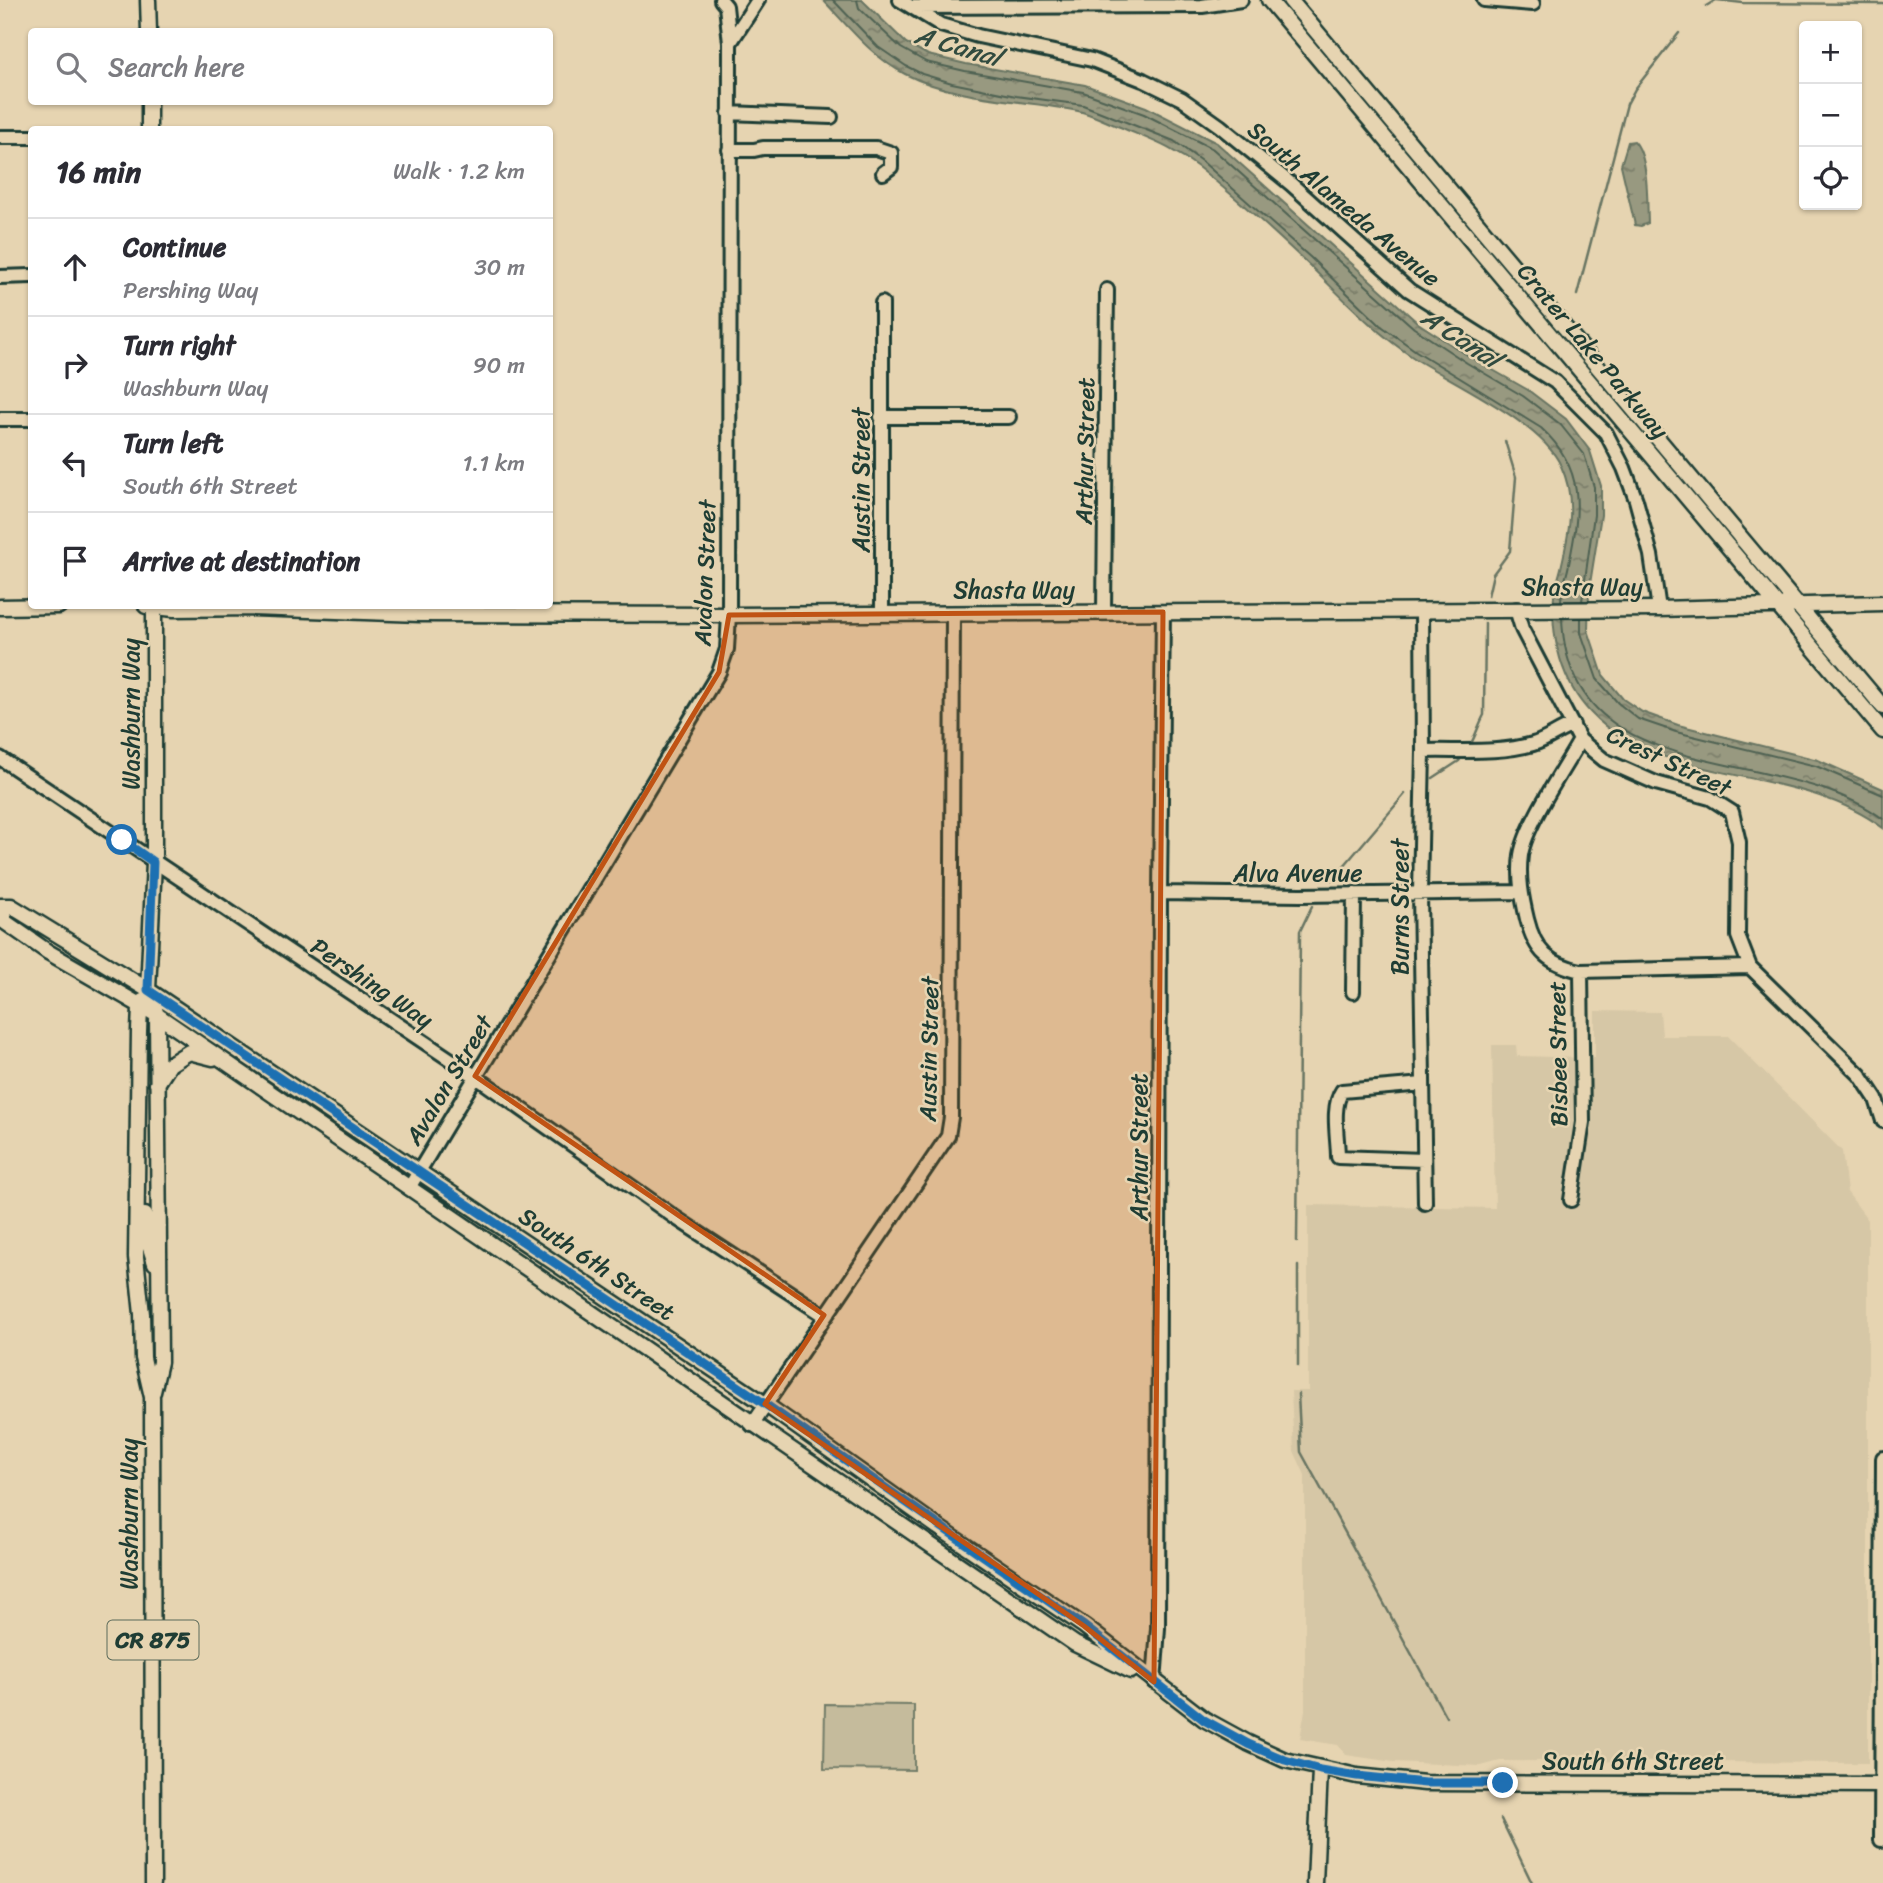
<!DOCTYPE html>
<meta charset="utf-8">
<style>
:root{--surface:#fff;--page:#f2f2f3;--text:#2b2b33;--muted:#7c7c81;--line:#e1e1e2}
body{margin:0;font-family:Sriracha,sans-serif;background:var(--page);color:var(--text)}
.controls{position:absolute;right:21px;top:21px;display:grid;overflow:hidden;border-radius:7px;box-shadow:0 2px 5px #0004}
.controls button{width:63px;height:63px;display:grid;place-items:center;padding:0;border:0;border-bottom:2px solid var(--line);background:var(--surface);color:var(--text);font:35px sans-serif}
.stop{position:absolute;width:21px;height:21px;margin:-16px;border:5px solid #1f6fb2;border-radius:50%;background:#fff}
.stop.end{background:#1f6fb2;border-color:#fff;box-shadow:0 2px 7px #0008}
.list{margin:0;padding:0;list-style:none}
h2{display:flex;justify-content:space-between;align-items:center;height:91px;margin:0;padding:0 28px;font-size:30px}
h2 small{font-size:23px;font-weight:400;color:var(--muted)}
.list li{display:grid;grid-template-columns:46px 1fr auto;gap:21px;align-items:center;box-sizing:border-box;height:98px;padding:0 28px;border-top:2px solid var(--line)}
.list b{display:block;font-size:26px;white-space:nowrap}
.list p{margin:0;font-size:23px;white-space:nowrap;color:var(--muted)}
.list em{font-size:23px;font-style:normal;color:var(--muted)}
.icon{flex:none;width:38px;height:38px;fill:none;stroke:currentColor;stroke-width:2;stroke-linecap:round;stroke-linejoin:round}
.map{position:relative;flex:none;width:1883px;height:1883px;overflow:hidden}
.search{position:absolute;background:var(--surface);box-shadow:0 2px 5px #0004;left:28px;top:28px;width:525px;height:77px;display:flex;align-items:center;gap:18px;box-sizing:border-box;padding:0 24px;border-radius:7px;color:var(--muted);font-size:26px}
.panel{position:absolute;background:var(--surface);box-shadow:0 2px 5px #0004;left:28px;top:126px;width:525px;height:483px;border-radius:7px}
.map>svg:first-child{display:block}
.built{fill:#d6c7a6}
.green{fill:#c5bb9c;stroke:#727c68;stroke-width:2}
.water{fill:url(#water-ripples);stroke:#687462;stroke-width:2}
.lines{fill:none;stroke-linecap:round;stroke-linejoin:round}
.shore{stroke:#4f6252;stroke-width:2}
.stream{stroke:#687462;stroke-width:2.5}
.minor-casing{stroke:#1f3d34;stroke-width:18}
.major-casing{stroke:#1f3d34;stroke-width:19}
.minor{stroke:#e6d4b1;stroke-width:12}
.major{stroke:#e6d4b1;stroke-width:14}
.route{stroke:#1f6fb2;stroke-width:9}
.marked{fill:#c05314;fill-opacity:0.2;stroke:#c05314;stroke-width:5;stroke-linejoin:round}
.labels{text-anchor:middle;stroke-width:5;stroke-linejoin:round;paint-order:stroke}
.shield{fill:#e6d4b1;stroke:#5b6a5a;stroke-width:2}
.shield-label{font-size:23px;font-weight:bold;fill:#1f3d34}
.street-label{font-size:24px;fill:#1f3d34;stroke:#e6d4b1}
.water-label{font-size:26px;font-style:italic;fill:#314b3f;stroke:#e6d4b1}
</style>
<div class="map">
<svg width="1883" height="1883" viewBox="0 0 1883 1883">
<defs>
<pattern id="water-ripples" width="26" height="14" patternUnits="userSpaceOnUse" patternTransform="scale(1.75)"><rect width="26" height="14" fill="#989980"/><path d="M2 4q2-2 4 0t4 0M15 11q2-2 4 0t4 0" fill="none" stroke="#7b7e6a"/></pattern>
</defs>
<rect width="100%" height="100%" fill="#e6d4b1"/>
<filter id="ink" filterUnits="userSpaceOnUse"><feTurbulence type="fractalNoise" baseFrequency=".0143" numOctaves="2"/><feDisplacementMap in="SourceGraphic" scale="14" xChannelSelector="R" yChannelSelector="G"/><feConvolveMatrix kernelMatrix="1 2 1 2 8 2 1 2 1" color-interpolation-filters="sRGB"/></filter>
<g filter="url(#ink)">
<path class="built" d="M1595 1011 1660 1012 1662 1036H1728L1842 1151 1847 1192 1868 1220V1763L1500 1761 1481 1766 1394 1762 1346 1755 1338 1745 1300 1739 1305 1710V1475L1294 1451 1291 1391H1308V1205L1495 1208 1492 1045H1516L1517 1056 1595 1058Z"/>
<path class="green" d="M825 1704 914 1705V1770L824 1769Z"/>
<path class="water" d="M823 0H862L906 43 928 55 966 64 1085 85 1146 107 1217 143 1418 323 1470 357 1528 390 1566 419 1590 451 1601 486V515L1589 590 1588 630 1603 675 1623 699 1642 712 1678 725 1818 760 1883 789V828C1799 764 1661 787 1591 713 1562 683 1550 637 1554 596 1555 587 1559 577 1561 568 1569 533 1577 500 1561 466 1543 424 1455 384 1414 358 1374 332 1343 298 1309 265 1274 232 1236 197 1198 167 1172 147 1150 140 1120 127 1106 122 1092 114 1078 111 1021 99 959 101 905 74 873 58 848 26 823 0Z
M1634 141C1649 156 1647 202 1648 223L1641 226 1635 225 1621 165 1628 142Z"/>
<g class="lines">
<path class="shore" d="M833 0 878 47 906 66 922 74 952 83 1016 96 1083 105 1174 141 1204 163 1311 258 1380 325 1416 351 1541 428C1586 469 1580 511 1569 564 1567 576 1561 589 1561 601
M857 0 859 8 901 48 926 62 965 71 1083 92 1144 114 1213 149 1414 328 1467 363 1523 396 1560 424 1584 454 1594 487V515L1582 601
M1562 618C1568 793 1782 742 1883 819
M1581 618V633L1597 679 1618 703 1638 719 1676 732 1816 766 1883 795"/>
<path class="stream" d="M1717 0 1743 3 1883 4
M1706 6 1716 0
M1577 295 1627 104 1635 89 1679 33
M1488 596 1493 574 1510 551 1516 477 1505 441
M1469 747C1476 736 1478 726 1484 715L1485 623
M1433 778 1459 761 1463 755
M1332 880 1405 794
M1297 1241 1300 931 1312 906
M1298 1266V1366
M1298 1394 1301 1452 1446 1717
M1501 1819 1532 1883"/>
<defs>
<path id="minor" d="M900 0 941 25 978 36 1092 60 1143 80 1182 99 1220 126 1291 184 1409 290 1555 382 1606 433 1624 468 1636 500 1651 555 1659 609
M1484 0 1533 4
M913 7 1202 6 1241 0
M730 43 758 0
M729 113 831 117
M0 137H32
M729 150H754L763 148H876L891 153V167L883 173
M0 277 32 276
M881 417H1009
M0 419H32
M1516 609 1522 629 1580 740 1604 760 1656 783 1710 798 1732 812 1739 842 1738 936 1750 967 1860 1075 1876 1099 1883 1121
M1422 610 1423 751 1420 893 1425 1203
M1104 612 1107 290
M882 613V303
M1580 740C1564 769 1526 824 1521 855 1518 877 1522 898 1527 919 1535 952 1549 964 1581 971L1750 967
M1423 751C1459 750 1499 754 1533 744 1547 740 1559 730 1573 725
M0 758 475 1076 676 1218 824 1315
M1160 893 1301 895 1520 892
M1353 992 1354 894
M1423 1084 1342 1091C1331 1107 1338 1138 1338 1157L1424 1160
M409 1188 719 672 727 649 729 615 730 43 726 6 721 0
M1571 1200 1583 1122 1581 971
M752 1425 948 1136 951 1117 953 613
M1154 1682 1158 1628 1160 893 1163 612
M1881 1840 1883 1458"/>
<path id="major" d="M148 0 149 32
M1269 0 1883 731
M1290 0 1883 707
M149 102V130
M146 606 174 609 253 608 420 614 729 615 1659 609 1883 603
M0 607 59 606
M0 906H11L148 990 765 1404 938 1527 1084 1626 1204 1719 1248 1743 1285 1760 1357 1776 1425 1783 1883 1785
M1 906 5 922 48 952 157 1015 1075 1644 1131 1671
M143 1001 140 1007 139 1031 136 1257 142 1314 143 1358 152 1397 153 1883
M157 1084 170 1064 189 1052 213 1058
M145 1215V1232L155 1263
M153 1392 160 1362 157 1015 148 990 154 862V606
M1315 1883 1320 1770"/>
</defs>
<use href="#minor" class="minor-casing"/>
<use href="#major" class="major-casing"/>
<use href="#minor" class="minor"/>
<use href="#major" class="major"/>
</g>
</g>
<g class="lines" filter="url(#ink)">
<path class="route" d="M122 840 153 862 148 990 765 1404 1084 1626 1204 1720 1248 1744 1285 1760 1320 1770 1357 1776 1425 1783H1503"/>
</g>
<path class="marked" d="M1163 612 1154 1682 1084 1626 765 1404 824 1315 475 1076 719 672 729 615Z"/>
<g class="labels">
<rect class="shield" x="107.5" y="1620.5" width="91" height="39" rx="5"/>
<g class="shield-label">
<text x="153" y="1648">CR 875</text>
</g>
<g class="street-label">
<text transform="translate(1344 204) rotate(40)" y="8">South Alameda Avenue</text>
<text transform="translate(1593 351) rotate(50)" y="8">Crater Lake Parkway</text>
<text transform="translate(1085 451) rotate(-89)" y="8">Arthur Street</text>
<text transform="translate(861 480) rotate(-90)" y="8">Austin Street</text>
<text transform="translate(705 573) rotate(-88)" y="8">Avalon Street</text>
<text x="1582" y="595">Shasta Way</text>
<text x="1014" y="598">Shasta Way</text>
<text transform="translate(131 714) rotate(-90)" y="8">Washburn Way</text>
<text transform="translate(1669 761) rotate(25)" y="8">Crest Street</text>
<text x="1298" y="881">Alva Avenue</text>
<text transform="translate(1400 907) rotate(-90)" y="8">Burns Street</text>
<text transform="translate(372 983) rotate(34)" y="8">Pershing Way</text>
<text transform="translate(929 1049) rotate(-89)" y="8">Austin Street</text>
<text transform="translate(1558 1054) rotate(-91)" y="8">Bisbee Street</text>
<text transform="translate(449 1080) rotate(-59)" y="8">Avalon Street</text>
<text transform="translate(1139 1147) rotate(-90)" y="8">Arthur Street</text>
<text transform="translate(597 1264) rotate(34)" y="8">South 6th Street</text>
<text transform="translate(129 1514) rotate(-90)" y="8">Washburn Way</text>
<text x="1633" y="1769">South 6th Street</text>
</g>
<g class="water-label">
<text transform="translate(958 46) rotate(16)" y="9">A Canal</text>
<text transform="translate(1461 338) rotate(33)" y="9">A Canal</text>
</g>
</g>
</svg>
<div class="controls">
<button>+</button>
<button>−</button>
<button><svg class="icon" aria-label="locate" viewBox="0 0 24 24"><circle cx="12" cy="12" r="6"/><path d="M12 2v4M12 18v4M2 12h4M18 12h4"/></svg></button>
</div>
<div class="stop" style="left:122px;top:840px"></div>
<div class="stop end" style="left:1503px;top:1783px"></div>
<div class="search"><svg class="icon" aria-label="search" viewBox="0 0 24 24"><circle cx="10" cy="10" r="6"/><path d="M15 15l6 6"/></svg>Search here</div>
<section class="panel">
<h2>16 min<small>Walk · 1.2 km</small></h2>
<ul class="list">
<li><svg class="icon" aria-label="ahead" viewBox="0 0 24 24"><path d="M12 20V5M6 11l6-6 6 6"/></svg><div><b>Continue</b><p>Pershing Way</p></div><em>30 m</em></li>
<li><svg class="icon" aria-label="right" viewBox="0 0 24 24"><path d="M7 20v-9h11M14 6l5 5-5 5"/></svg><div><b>Turn right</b><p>Washburn Way</p></div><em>90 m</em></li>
<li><svg class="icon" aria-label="left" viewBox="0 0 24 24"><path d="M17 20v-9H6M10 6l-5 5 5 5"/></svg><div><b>Turn left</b><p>South 6th Street</p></div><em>1.1 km</em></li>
<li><svg class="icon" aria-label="arrive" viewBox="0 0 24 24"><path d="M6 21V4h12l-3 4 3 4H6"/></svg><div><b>Arrive at destination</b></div></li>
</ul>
</section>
</div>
